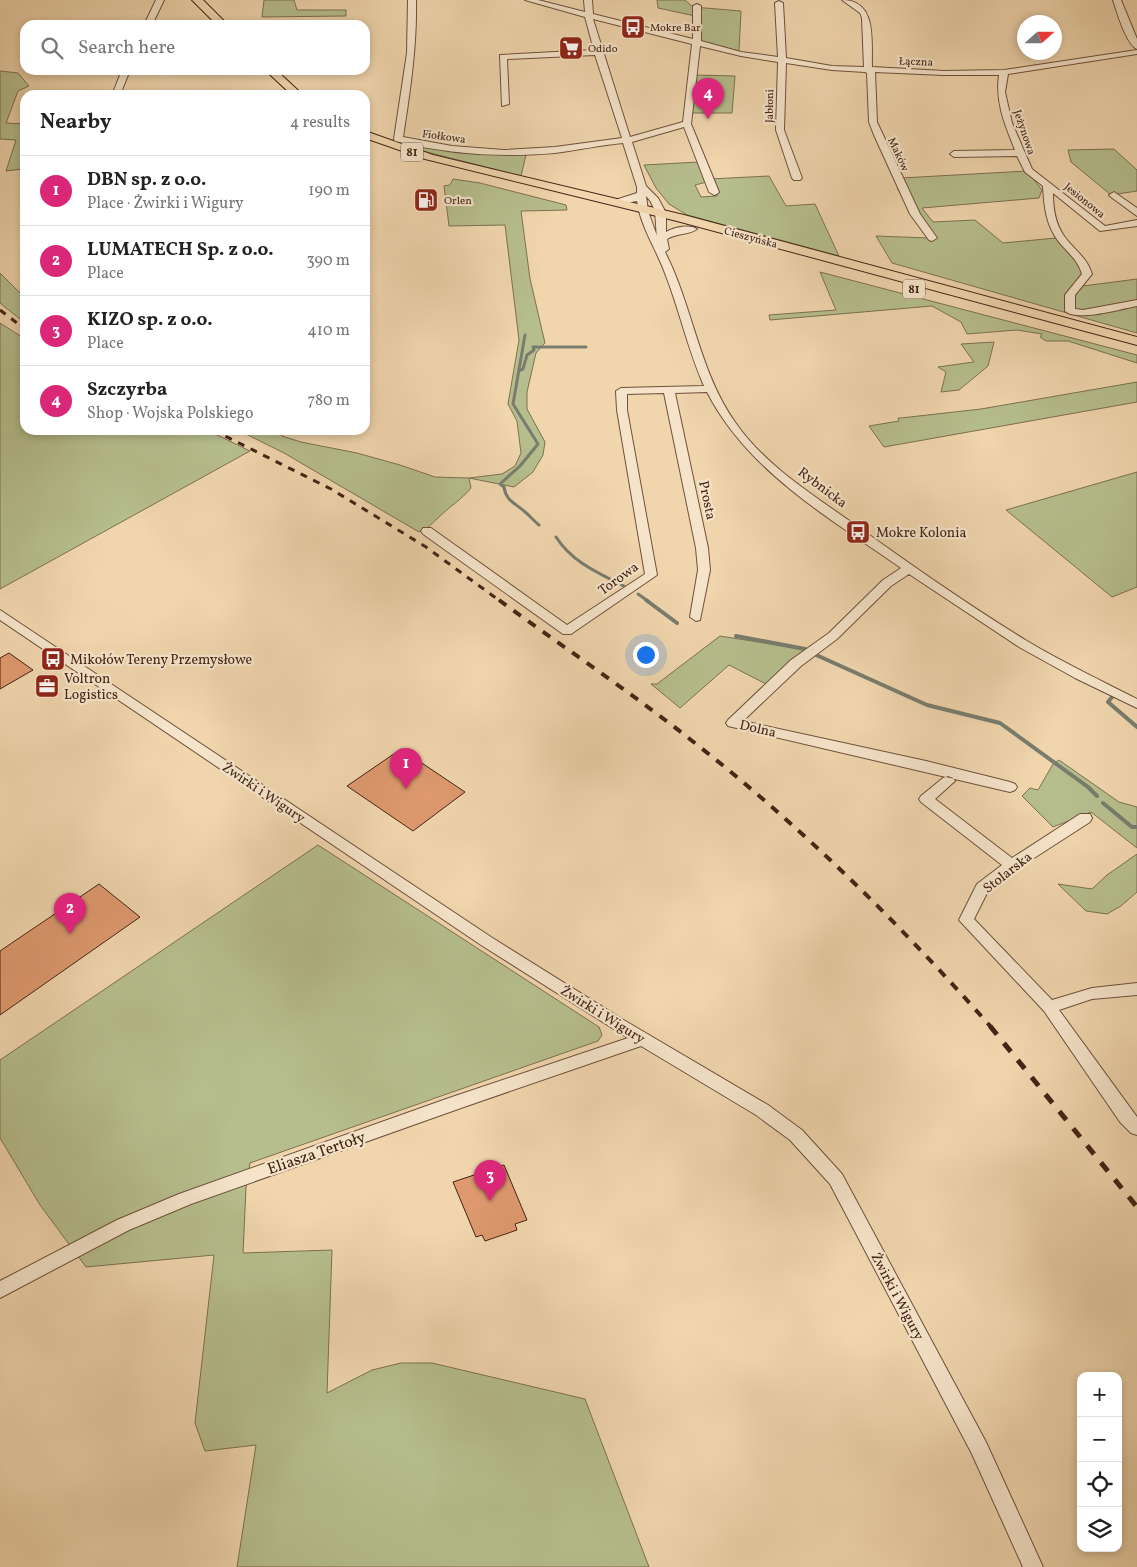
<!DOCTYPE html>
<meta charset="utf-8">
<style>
:root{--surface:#fff;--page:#f2f2f2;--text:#222;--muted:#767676;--line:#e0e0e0;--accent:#db2777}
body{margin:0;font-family:Vollkorn,serif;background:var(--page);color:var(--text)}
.controls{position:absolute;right:15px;bottom:15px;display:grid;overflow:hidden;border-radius:10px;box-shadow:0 2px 8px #0003}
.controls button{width:45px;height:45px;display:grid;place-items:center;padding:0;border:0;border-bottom:1px solid var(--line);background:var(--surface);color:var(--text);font:25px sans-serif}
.compass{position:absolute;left:1017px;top:15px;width:45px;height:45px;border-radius:50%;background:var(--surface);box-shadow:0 2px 8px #0003;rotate:69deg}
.you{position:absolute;left:645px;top:654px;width:18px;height:18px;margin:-12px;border:4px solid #fff;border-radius:50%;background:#1a73e8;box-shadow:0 0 0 8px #1a73e833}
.badge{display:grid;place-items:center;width:32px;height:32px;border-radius:50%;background:var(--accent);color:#fff;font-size:16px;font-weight:700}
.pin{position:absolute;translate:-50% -41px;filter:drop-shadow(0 1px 2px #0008)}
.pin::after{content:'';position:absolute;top:26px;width:18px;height:15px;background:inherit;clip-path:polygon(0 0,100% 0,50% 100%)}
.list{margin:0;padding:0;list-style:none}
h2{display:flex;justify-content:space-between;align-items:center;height:65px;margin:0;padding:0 20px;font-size:21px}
h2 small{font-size:16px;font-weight:400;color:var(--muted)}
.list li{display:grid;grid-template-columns:32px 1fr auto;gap:15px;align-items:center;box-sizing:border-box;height:70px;padding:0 20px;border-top:1px solid var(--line)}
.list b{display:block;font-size:19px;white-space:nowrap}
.list p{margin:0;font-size:16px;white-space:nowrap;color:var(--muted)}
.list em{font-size:16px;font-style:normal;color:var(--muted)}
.icon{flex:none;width:28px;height:28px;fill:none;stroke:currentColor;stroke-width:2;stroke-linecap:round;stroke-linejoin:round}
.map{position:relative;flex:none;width:1137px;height:1567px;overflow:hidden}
.search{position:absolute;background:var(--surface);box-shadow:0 2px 8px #0003;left:20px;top:20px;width:350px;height:55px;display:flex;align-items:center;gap:12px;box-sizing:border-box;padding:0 18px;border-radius:15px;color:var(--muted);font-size:19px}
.panel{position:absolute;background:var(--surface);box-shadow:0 2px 8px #0003;left:20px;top:90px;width:350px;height:345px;border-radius:15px}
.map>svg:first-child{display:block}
.green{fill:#b6be8d;stroke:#7d7051}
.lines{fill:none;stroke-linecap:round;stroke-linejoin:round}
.stream-far1{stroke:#787d6e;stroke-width:3}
.stream{stroke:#787d6e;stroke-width:4}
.building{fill:#de996e;stroke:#442315}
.minor-casing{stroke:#6f503b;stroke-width:2}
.major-casing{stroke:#442315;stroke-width:2}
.minor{fill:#f5e4ca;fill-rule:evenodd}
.major{fill:#f0d5ad;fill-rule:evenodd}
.rail-far2{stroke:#442315;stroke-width:3;stroke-dasharray:7 7;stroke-linecap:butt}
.rail-far1{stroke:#442315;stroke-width:4;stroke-dasharray:9 9;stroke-linecap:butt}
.rail{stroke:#442315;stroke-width:5;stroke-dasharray:11 11;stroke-linecap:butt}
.labels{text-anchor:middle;stroke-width:4.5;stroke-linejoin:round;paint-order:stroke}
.far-poi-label{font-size:11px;fill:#442315;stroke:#f5e4ca;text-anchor:start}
.far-street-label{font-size:11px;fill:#442315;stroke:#f5e4ca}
.shield{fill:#f5e4ca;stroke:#795d4b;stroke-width:1}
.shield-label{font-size:12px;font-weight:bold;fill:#442315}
.street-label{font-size:14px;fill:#442315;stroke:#f5e4ca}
.poi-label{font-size:14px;fill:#442315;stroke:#f5e4ca;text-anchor:start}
.near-street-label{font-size:16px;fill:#442315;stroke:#f5e4ca}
</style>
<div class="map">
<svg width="1137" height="1567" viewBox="0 0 1137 1567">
<rect width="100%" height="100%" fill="#f0d5ad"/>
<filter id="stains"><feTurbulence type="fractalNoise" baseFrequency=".004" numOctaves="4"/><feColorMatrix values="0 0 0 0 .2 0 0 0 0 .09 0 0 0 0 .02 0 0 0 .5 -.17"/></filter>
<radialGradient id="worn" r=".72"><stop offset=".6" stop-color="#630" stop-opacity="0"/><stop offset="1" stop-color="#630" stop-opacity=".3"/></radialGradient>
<path class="green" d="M264 0H294L297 10H346V16L262 17Z
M657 0H685L693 7 741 11 739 51 699 41 700 17 658 8Z
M0 71 18 73 29 86 18 91 6 123 25 124 23 169 6 171 16 140 0 139Z
M695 75 735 76 732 113H692Z
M421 145 493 154 526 155 521 176 415 149Z
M1114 149 1137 170V191L1111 195 1071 162 1068 150Z
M699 162 707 182 695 185 701 197 717 196 710 179 769 176 786 206 815 204 839 256 687 215 669 204 656 188 644 165Z
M1027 171 1042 190 1039 198 922 208 933 222 975 220 1003 243 1056 238 1084 268 1083 286 1137 279V333L892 263 876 236 929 238 897 188 907 189 901 178Z
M453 179 480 183 566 205 567 210 521 211 530 279 545 343 536 353 527 392V409L545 442 543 455 533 472 514 487 469 478 471 488C461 500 449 507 438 518 431 524 428 529 419 532L284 453 238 430H285L282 436 301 442 357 453 400 465 435 477 469 478 502 474 515 466 521 453 517 421 508 404 519 340 505 225 449 226 444 186 450 185Z
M820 272 1137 355V363L1068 341H1046L1040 337 1042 334 1017 330 967 334 961 322 932 306 770 320 769 315 836 310Z
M0 273 25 298V323L0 303Z
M0 323 25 339V430H207L250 451 0 589Z
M994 342 988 366 959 390 941 392 946 372 938 367 974 362 961 344Z
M1137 382V402L884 447 869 426 899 421 898 418H901L981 409Z
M1137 472V587L1112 597 1006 510Z
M720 636 809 650 768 685 729 665 680 708 651 684H657Z
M1059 760 1119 802 1137 807V848L1091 812 1053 827 1022 796 1030 788 1038 790 1053 764Z
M318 845 599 1027 602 1035 598 1041 250 1163 246 1188 243 1253 332 1250 327 1393 372 1370 401 1363H432L585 1399 649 1567H237L256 1445 205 1451 195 1423 214 1255 86 1267 40 1205 0 1138V1060Z
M1137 854V892L1121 906 1107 914 1086 911 1058 884 1092 889 1107 875Z"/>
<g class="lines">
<path class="stream-far1" d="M525 335 513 404 538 444 520 466 500 484 504 487C506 501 515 503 524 511 529 515 534 521 539 525
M519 371 523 369 527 355 534 350 533 347H586
M556 537C572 562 598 573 624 586
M638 594 648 601"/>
<path class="stream" d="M646 600 677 623
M736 636 805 649
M814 654 927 705 1000 723 1088 787 1097 796
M1112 697 1108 702 1137 727
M1103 803 1132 827H1137"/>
</g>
<path class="building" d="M9 653 33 670 0 689V658Z
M401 749 465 792 413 831 347 786Z
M99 884 140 917 0 1015V951Z
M504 1165 527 1220 515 1224 517 1230 485 1241 482 1235 476 1237 453 1182Z"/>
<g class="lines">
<defs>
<path id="minor" d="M156 0H164L152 25H144Z
M408 0H416C417 46 410 92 403 137L452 146 504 150 555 147 622 138 595 55 507 59 509 104 502 106 500 55 594 50 585 17 525 0H538L585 12 584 0H592L593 14 693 39V6L697 4 701 6V41L741 52 778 57 775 3 779 1 783 3 786 58 832 66 864 67 862 18 860 13 842 0C878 0 871 42 872 67L944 71 1004 70 1137 50V54L1008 74 1005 92 1012 123 1032 169 1105 226 1137 220V226L1100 231 1053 193C1053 208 1055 223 1064 236 1073 249 1087 257 1092 274L1075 295V309L1083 310 1137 300V306C1120 309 1077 322 1065 311V295L1082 274C1078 260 1068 253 1059 242 1046 226 1044 206 1043 186L1025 172 1017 156 954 157 950 154 954 151 1015 150C1005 125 995 102 999 75H944L875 72 877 122 920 214 937 238 932 241 929 240 910 214 874 135 869 122 867 73 865 72 832 70 786 63 784 130 802 178 800 180H794L792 178 776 130 778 62 741 56 700 46 691 124 719 192 717 194 714 195 709 192 684 127 632 142 646 186 658 198 666 213V232C674 227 690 224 697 229 689 235 677 233 667 239L669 249 665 252C693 307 699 371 735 422 765 466 815 496 858 527 913 566 968 605 1027 641 1062 662 1100 680 1137 699V708L1075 678 1019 647 909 574 891 586 837 639 801 666 743 721 926 761 1010 782 1015 784 1017 787 1015 790 1010 792 728 726 726 723 728 720 791 660 829 633 883 580 901 568C830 518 748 472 707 392L675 393 708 548 710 570 700 620 696 621 690 617 698 570 696 548 664 393 627 394V410L657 575 571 634H563L423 534 421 531 423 528H431L567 625 645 574 617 410 616 391 621 388 704 386C688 350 680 312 666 276 657 250 641 228 637 201L614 205 609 202 637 193V187L623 143C601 145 578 150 555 153 501 158 447 154 395 141L394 139 407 53ZM593 19 692 44 683 122 630 137ZM646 196C658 208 655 221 657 236L648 211Z
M1113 0H1121L1137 39V49C1126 44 1117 12 1113 0Z
M122 70H130L120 95H112Z
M1114 192 1137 208V216L1111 197 1109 195Z
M0 610 491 937 622 1019 768 1105 802 1130 842 1174 986 1442 1043 1567H1023L972 1454 830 1184 790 1140 756 1115 641 1046 461 1108 191 1204 129 1230 0 1298V1281L117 1220 179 1194 449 1098 628 1038 481 945 0 620Z
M948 776 953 778 955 781 935 799 1012 858 1080 814H1090L1092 818 1090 822 1017 869 988 891 974 919 1052 1000 1092 988 1137 983V995L1092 999 1059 1010 1137 1117V1135L1131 1133 1120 1122 1044 1011 959 920 977 884 1002 865 921 802 919 799 921 796 943 778Z"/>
<path id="major" d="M192 0H203L228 25H217Z
M265 70H276L303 95H292Z
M365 131 433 155 684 215 1137 337V345L677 221 425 159 365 138Z"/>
</defs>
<use href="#minor" class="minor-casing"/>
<use href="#major" class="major-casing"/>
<use href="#minor" class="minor"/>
<use href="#major" class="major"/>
<path class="rail-far2" d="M0 310 25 329
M213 430 331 489 426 547 500 601"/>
<path class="rail-far1" d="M499 600C563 647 629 691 691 740 800 825 900 924 991 1027"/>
<path class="rail" d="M990 1026 1137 1207"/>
</g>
<defs>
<symbol id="bus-square" viewBox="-11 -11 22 22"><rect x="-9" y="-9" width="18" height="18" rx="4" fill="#8f2418" stroke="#f5e4ca"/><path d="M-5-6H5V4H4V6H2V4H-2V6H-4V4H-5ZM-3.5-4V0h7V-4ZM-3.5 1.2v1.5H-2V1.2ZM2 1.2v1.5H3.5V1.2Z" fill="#fff"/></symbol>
<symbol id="supermarket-square" viewBox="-11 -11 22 22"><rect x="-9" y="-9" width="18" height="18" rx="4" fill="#8f2418" stroke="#f5e4ca"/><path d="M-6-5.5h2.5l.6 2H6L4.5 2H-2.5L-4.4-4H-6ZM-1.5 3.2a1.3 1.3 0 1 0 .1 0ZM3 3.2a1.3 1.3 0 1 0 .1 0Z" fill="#fff"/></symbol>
<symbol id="fuel-square" viewBox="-11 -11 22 22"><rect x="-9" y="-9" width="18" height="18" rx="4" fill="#8f2418" stroke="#f5e4ca"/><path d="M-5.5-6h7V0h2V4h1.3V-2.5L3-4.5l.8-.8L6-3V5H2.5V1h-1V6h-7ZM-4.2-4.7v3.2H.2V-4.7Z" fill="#fff"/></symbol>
<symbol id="office-square" viewBox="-11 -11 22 22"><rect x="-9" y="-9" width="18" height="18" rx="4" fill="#8f2418" stroke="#f5e4ca"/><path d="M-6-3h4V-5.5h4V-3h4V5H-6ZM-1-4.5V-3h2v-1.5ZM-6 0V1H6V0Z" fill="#fff"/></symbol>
</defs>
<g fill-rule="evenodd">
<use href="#bus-square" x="619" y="13" width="28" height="28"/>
<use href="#supermarket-square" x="557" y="34" width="28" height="28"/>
<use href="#fuel-square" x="412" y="186" width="28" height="28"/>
<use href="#bus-square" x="844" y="518" width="28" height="28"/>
<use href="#bus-square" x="39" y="645" width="28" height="28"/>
<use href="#office-square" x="33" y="672" width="28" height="28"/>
</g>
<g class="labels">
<g class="far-poi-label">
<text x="650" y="31">Mokre Bar</text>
<text x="588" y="52">Odido</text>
<text x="444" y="204">Orlen</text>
</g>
<g class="far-street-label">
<text transform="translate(916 61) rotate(2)" y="4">Łączna</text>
<text transform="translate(769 106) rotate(-89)" y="4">Jabłoni</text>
<text transform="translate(1025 132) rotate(71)" y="4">Jeżynowa</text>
<text transform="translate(444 136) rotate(8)" y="4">Fiołkowa</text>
<text transform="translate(899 154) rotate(65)" y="4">Maków</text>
<text transform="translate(1085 200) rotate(39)" y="4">Jesionowa</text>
<text transform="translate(751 237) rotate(15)" y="4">Cieszyńska</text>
</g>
<g class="shield">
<rect x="401" y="142.5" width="22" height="19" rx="4"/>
<rect x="903" y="279.5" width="22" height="19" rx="4"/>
</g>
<g class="shield-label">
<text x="412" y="156">81</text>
<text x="914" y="293">81</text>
</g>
<g class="street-label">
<text transform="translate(823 487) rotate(37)" y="5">Rybnicka</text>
<text transform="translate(708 500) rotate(78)" y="5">Prosta</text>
<text transform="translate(618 578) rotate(-36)" y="5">Torowa</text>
<text transform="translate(758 728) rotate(13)" y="5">Dolna</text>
<text transform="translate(264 792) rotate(34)" y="5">Żwirki i Wigury</text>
<text transform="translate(1007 872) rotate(-38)" y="5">Stolarska</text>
<text transform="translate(603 1014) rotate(32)" y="5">Żwirki i Wigury</text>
<text transform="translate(898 1296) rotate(62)" y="5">Żwirki i Wigury</text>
</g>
<g class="poi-label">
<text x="876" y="537">Mokre Kolonia</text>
<text x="70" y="664">Mikołów Tereny Przemysłowe</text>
<text x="64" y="683">Voltron<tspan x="64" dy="16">Logistics</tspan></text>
</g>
<g class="near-street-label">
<text transform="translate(316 1152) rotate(-19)" y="6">Eliasza Tertoły</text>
</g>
</g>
<rect width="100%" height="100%" filter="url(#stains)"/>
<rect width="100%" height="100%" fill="url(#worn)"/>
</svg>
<div class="controls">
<button>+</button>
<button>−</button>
<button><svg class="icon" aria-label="locate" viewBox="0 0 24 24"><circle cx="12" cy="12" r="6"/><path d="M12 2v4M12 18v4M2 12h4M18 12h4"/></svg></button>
<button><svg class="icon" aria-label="layers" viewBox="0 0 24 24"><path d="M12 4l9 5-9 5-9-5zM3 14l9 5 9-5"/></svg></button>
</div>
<svg class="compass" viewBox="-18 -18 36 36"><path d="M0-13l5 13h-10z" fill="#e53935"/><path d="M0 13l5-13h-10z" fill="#767676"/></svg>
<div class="you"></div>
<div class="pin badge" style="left:406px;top:789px">1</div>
<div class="pin badge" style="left:70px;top:934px">2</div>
<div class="pin badge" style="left:490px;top:1201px">3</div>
<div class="pin badge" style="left:708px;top:119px">4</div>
<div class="search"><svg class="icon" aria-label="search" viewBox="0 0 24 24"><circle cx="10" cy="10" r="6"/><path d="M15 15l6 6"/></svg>Search here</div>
<section class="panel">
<h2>Nearby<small>4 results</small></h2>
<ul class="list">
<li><span class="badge">1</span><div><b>DBN sp. z o.o.</b><p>Place · Żwirki i Wigury</p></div><em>190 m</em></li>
<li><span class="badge">2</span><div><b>LUMATECH Sp. z o.o.</b><p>Place</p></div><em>390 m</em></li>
<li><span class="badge">3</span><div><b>KIZO sp. z o.o.</b><p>Place</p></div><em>410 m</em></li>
<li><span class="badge">4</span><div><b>Szczyrba</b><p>Shop · Wojska Polskiego</p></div><em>780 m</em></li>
</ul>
</section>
</div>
